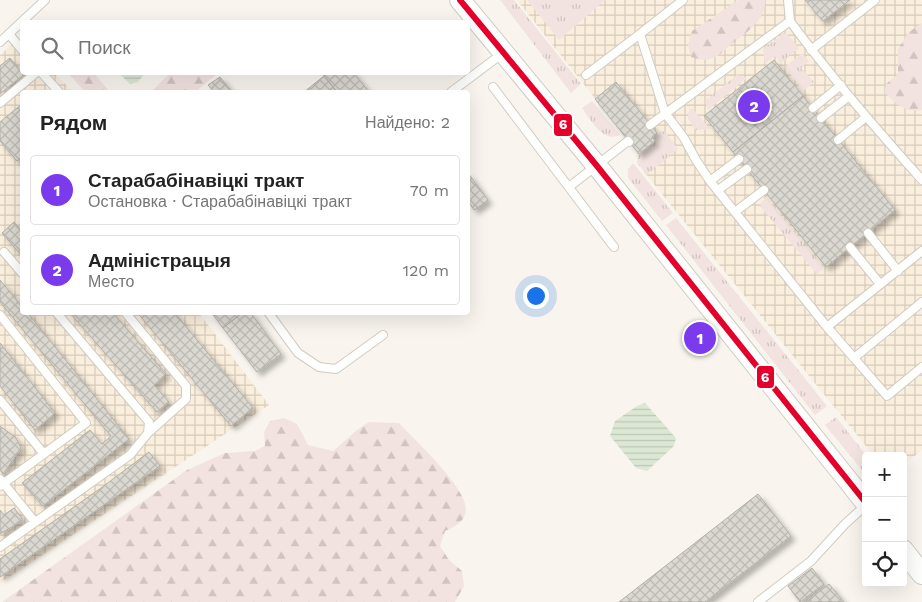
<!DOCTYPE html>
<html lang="ru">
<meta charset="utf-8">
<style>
:root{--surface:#fff;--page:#f6f6f6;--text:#222;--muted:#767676;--line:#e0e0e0;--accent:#7c3aed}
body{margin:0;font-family:"Work Sans",sans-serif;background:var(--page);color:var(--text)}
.controls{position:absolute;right:15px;bottom:15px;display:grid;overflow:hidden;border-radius:5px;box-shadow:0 5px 20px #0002}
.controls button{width:45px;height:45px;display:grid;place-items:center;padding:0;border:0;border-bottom:1px solid var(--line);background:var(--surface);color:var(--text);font:25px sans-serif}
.you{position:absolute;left:535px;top:295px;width:18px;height:18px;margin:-12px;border:4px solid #fff;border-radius:50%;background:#1a73e8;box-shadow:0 0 0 8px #1a73e833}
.badge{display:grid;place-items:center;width:32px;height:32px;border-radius:50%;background:var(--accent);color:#fff;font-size:16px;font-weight:700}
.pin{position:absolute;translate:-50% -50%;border:2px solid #fff;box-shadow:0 1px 5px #0006}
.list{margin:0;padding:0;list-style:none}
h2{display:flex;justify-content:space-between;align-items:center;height:65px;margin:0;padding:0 20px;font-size:21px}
h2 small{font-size:16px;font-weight:400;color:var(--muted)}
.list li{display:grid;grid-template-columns:32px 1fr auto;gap:15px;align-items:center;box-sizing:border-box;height:70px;margin:0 10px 10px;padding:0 10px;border:1px solid var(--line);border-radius:5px}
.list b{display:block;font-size:19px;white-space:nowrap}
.list p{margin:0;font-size:16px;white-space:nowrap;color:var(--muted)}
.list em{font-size:16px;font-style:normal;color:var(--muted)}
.icon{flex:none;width:28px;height:28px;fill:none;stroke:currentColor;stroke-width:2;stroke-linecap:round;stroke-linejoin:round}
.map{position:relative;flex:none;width:922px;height:602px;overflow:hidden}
.search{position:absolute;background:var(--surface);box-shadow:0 5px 20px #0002;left:20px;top:20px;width:450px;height:55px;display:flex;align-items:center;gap:12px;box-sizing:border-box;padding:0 18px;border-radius:5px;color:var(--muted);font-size:19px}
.panel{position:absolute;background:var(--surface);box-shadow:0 5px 20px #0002;left:20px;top:90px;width:450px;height:225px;border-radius:5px}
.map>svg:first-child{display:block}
.industrial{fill:url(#industrial-grid)}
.grass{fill:url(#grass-tufts)}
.forest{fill:url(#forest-firs)}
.water{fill:url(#water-rules)}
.building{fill:url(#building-cross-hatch);stroke:#b2b0a9;filter:url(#shadow)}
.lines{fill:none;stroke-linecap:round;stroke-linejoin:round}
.lane-casing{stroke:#d0ccc5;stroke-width:10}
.secondary-casing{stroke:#d0ccc5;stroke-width:22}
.lane{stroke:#fefefc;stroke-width:8}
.secondary{stroke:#fefefc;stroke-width:20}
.bus-1-casing{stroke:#fff;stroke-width:10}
.bus-1{stroke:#e4002b;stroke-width:6}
.line-badge{stroke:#fff;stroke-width:2}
.badge-label{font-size:14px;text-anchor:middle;font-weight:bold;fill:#fff}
</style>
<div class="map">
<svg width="922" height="602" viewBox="0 0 922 602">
<defs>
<pattern id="industrial-grid" width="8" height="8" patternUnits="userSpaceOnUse" patternTransform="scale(1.25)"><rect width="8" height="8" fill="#faeedc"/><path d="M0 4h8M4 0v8" fill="none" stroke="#d7ccbd"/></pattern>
<pattern id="grass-tufts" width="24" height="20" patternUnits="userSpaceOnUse" patternTransform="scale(1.25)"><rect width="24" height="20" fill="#f2e3e0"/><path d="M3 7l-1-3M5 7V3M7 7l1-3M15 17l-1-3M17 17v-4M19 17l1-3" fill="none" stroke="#d0c3c0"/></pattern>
<pattern id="forest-firs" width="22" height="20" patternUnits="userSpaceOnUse" patternTransform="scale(1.25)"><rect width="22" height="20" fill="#f2e3e0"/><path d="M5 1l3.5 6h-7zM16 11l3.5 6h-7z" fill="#d0c3c0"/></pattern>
<pattern id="water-rules" width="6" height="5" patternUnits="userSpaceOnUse" patternTransform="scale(1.25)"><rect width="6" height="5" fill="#dce8d4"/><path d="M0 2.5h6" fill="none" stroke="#bdc7b6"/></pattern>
<pattern id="building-cross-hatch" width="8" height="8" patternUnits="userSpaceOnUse" patternTransform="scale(1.25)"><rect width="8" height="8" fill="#dad8d0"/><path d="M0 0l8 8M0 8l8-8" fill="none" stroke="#bcbab2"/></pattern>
<filter id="shadow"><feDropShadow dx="4.5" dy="4.5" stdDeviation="2.5" flood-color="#0004"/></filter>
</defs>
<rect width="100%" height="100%" fill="#f9f5ee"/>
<path class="industrial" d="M517 0H922V450L903 465V456H874L636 162 639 154Z
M21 37 22 39V72L54 73 73 92H22V312L199 313 269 405 0 583V55Z"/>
<path class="grass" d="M500 0H514L581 84 571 93Z
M527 0H605L559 40Z
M784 33 787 34 799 48 781 63 775 56 765 64 763 49Z
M802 53 809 61 801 68 814 82 803 91 785 67Z
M737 75 747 78 708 110 705 101Z
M592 101 620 135C602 143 591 120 582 108Z
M692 108 710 129 695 130 688 118V112Z
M660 131 665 132 678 149 647 175 637 162 639 155 657 141 654 137Z
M633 163 673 213 662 221 628 178V169Z
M766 197 824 268 817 274 759 205Z
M676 218 827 406 815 415 666 225Z
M836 417 867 456H866V475L825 425Z"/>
<path class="forest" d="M738 0H765C767 19 744 35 730 45 726 49 720 55 715 57 706 61 700 60 691 57L688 45 692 31Z
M922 23V110C905 113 896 104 885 93L886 84 898 74V49L909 32Z
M68 73H94L110 92H85Z
M170 73V72L218 73 195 92H151Z
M284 418 297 424 308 445 333 451 357 430 369 422 399 423C415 440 467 488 466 510 465 522 454 527 445 531L440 546 449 560 462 571 464 586 455 602H2L187 470 225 453 255 451 265 446 264 432 270 421Z"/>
<path class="water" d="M119 73H145L138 82 130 84Z
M645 403 676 438 674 446 647 471 636 468 610 436 615 421 637 406Z"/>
<path class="building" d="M805 0H850L823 21Z
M10 58 23 75 0 94V66Z
M774 60 803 96 733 152 704 116Z
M321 72H353L369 92H337Z
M324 76 337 92H304Z
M220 77 232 92H214L208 85Z
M616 82 657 133 652 137 655 141 639 154 595 99Z
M803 96 895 210 826 267 733 152Z
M22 104V156L17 161 0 141V122Z
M468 173 488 200 474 210 468 201Z
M14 222 22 231V256L2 233Z
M0 280 22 307V312H27L129 439 43 506 22 483 90 430 102 444 111 436 0 302Z
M69 312H112L166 374 154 385 169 402 157 412Z
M137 312H174L253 408 231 426Z
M211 312H243L223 328Z
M243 312H250L281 354 257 372 223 328Z
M0 343 55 413 35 430 0 386Z
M0 426 16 438 21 448 3 474 0 470Z
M149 452 160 466 0 577V559L101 488Z
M758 494 791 536 705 602H619Z
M14 508 23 520 0 534V510L4 515Z
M812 568 824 584 800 602 788 586Z
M829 584 844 602H806Z"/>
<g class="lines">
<defs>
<path id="lane" d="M683 0 640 34 665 113 684 138 696 160 710 181 827 327 922 251
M788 0 790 21
M9 34 22 50
M0 42 45 0
M811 50 875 0
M41 72 59 92
M586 75 640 34
M493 87 614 247
M451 92 503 53
M0 103 37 72
M813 108 841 85
M821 118 849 96
M650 125 790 21C831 77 876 129 922 180
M838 140 866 117
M710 181 739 159
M569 187 628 141 629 142
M718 190 747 169
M735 212 764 190
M868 233 898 271
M850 247 880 284
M4 252 22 273
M125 312 186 386V399L148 433
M268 312 298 353 319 367 336 369 383 335
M0 315 86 423 0 486
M827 327 854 358 922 302
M854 358 887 396 922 367
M0 400 44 454
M0 479 35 522
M0 547 130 455 148 433 149 422 56 312
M758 602 811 561 845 524 866 505"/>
<path id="secondary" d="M460 0 597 166 866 503
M903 550 922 574"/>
</defs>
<use href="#lane" class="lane-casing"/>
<use href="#secondary" class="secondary-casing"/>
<use href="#lane" class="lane"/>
<use href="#secondary" class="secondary"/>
<defs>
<path id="bus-1" d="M460 0 597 166 866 503"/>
</defs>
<use href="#bus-1" class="bus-1-casing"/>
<use href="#bus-1" class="bus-1"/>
</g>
<g class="line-badge">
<rect x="553" y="113" width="20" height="24" rx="5" fill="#e4002b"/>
<rect x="756" y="365" width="19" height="24" rx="5" fill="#e4002b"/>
</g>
<g class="badge-label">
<text x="563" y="129">6</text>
<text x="765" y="382">6</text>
</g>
</svg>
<div class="controls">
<button>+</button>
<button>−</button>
<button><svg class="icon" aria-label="locate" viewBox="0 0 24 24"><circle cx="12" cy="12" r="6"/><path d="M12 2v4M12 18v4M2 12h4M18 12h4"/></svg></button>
</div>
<div class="you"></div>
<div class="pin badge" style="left:700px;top:338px">1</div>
<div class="pin badge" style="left:754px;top:106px">2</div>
<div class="search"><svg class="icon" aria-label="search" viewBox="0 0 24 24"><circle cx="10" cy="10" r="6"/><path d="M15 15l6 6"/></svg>Поиск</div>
<section class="panel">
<h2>Рядом<small>Найдено: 2</small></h2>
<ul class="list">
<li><span class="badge">1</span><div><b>Старабабінавіцкі тракт</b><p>Остановка · Старабабінавіцкі тракт</p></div><em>70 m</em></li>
<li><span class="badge">2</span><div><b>Адміністрацыя</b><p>Место</p></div><em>120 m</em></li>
</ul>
</section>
</div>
